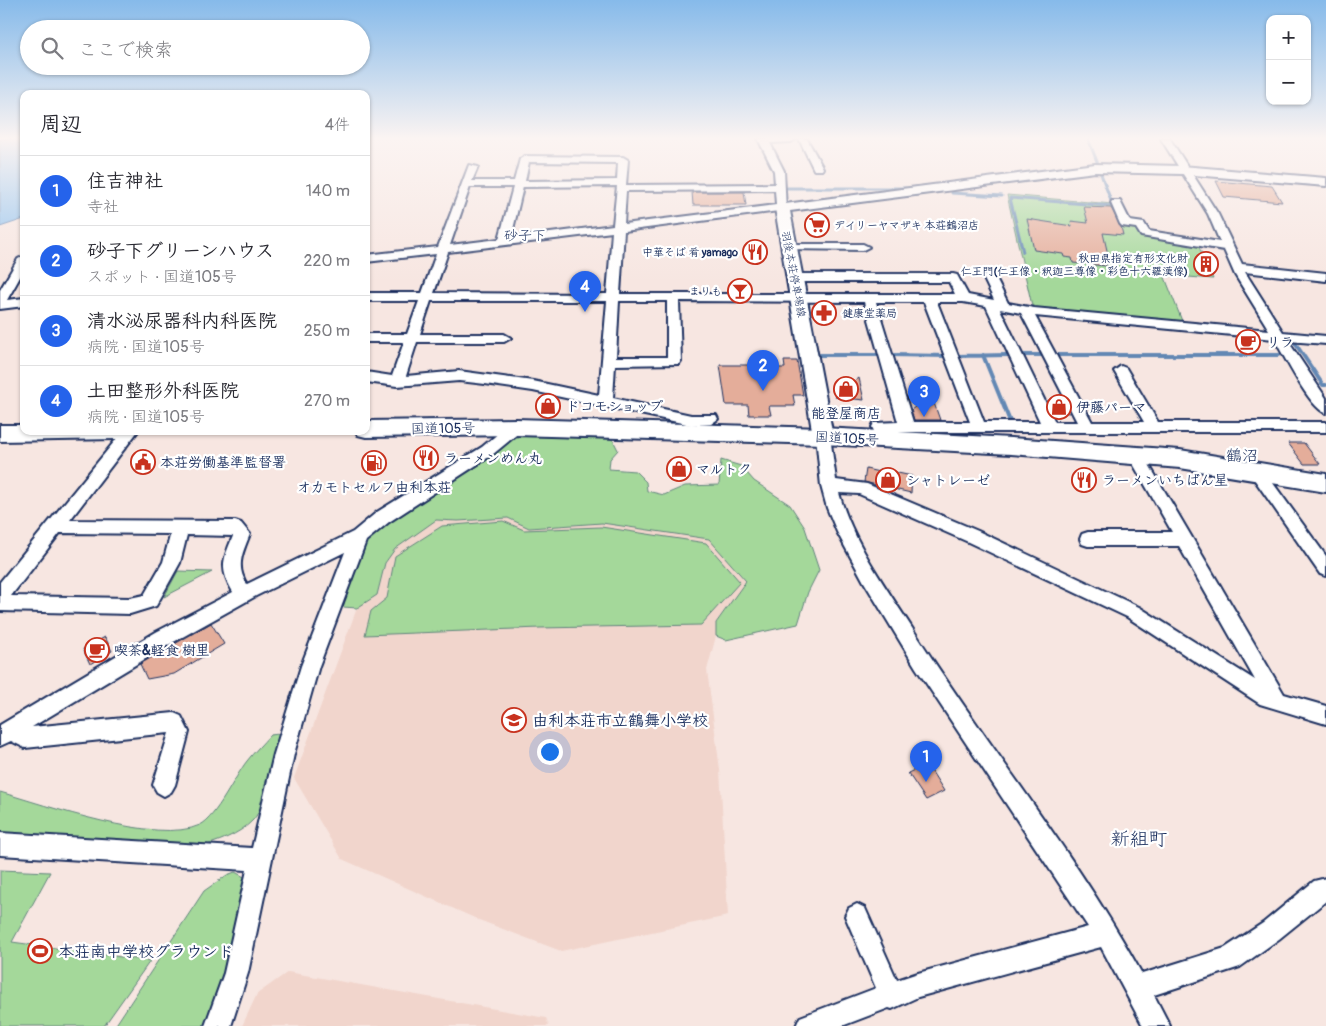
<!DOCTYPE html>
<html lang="ja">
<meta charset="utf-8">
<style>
:root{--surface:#fff;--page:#f7f7f7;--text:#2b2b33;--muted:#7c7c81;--line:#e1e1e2;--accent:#2563eb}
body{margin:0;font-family:Pangolin,"Klee One",sans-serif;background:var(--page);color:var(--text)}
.controls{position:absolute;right:15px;top:15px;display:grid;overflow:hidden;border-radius:10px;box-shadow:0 1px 4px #0004}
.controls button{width:45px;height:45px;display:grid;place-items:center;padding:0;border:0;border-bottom:1px solid var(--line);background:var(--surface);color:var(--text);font:25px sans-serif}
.you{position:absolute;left:549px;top:751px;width:18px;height:18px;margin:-12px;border:4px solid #fff;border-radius:50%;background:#1a73e8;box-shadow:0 0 0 8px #1a73e833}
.badge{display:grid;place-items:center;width:32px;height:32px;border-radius:50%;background:var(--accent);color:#fff;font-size:16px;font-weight:700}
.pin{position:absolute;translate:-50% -41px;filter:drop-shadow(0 1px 2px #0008)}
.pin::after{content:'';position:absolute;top:26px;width:18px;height:15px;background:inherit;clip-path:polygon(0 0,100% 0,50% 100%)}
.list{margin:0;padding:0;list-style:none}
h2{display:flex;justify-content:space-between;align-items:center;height:65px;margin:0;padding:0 20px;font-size:21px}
h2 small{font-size:16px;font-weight:400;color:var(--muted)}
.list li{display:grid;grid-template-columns:32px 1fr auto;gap:15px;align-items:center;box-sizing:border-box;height:70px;padding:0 20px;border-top:1px solid var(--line)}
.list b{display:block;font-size:19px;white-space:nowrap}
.list p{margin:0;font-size:16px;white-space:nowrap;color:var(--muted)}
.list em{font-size:16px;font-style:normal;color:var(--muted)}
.icon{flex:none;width:28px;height:28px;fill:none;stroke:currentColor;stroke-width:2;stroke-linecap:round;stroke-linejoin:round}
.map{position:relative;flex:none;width:1326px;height:1026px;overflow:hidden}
.search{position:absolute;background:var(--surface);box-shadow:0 1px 4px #0004;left:20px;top:20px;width:350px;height:55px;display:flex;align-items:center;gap:12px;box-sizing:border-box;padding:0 18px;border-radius:28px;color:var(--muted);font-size:19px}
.panel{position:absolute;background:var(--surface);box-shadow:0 1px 4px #0004;left:20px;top:90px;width:350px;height:345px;border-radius:10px}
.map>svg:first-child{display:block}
.built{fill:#f1d5cc}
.green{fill:#a4d89a;stroke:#60847c}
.water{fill:#93c3ee;stroke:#6388b4}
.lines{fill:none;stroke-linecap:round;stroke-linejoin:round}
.stream-far1{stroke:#6388b4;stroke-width:3}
.stream{stroke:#6388b4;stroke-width:4}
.building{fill:#e4ad9a;stroke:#1b2f5e}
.minor-casing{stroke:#1b2f5e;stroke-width:4}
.major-casing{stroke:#1b2f5e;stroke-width:4}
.highway-casing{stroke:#1b2f5e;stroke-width:4}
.minor{fill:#fff;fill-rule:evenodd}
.major{fill:#fff;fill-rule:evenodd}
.highway{fill:#fff;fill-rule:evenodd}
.labels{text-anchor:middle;stroke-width:4.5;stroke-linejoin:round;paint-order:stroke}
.far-poi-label{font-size:11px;font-weight:bold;fill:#1b2f5e;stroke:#fff;text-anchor:end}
.far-street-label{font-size:11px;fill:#1b2f5e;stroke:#fff}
.far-quarter-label{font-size:14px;fill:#1b2f5e;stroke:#fff}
.poi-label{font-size:14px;font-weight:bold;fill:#1b2f5e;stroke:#fff;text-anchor:start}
.street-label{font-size:14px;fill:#1b2f5e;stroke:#fff}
.quarter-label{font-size:16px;fill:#1b2f5e;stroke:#fff}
.near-poi-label{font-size:16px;font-weight:bold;fill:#1b2f5e;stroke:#fff;text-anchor:start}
.near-quarter-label{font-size:19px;fill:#1b2f5e;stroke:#fff}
</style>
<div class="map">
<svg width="1326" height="1026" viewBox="0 0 1326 1026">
<rect width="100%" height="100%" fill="#f7e6e1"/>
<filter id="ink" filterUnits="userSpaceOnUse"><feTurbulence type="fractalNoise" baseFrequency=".02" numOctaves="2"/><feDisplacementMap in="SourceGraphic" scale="10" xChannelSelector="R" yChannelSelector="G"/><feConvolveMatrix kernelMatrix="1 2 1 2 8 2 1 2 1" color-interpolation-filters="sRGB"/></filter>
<g filter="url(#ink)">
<path class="built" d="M508 518 529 528 602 523 710 539 746 582 716 623V636L707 670 720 770 728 916 561 951 479 920 342 859 294 778 357 608 377 595 385 563 395 549 435 520 458 521Z
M288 972 546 1018 549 1026H242L257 994Z"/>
<path class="green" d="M1007 195 1113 204 1123 225 1139 227 1144 236 1198 245 1213 279 1164 275 1184 326 1033 310Z
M603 435 613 440 618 450 610 459 609 469 635 471 646 482 647 491 664 495 685 486 719 485 721 460 741 466 754 481 790 505 805 528 819 570 808 592 798 624 726 640 716 636V623L746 581 709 539 602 523 529 528 508 518 458 521 436 520 395 549 385 563 377 595 357 608 343 607C348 587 355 562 366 543 373 532 385 524 395 515L510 436Z
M503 521 524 530 601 527 706 543 740 582 701 625 540 628 365 635 371 611 387 598 395 556 442 526Z
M178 571 212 572 164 597Z
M279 734C279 753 266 806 253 820 239 835 217 842 197 848L0 832V792C46 805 157 845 200 825 216 818 235 776 247 761 254 752 262 744 270 735Z
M0 870 50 872 12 942 150 961 104 1026H0Z
M235 872 246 878 232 958 209 1026H115L204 891 227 875Z"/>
<path class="water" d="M0 139H24V219L0 227Z"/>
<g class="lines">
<path class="stream-far1" d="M1088 139 1098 164
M1101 174 1111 201
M787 188H916
M952 193 1002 196
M1023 252 1010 198 1112 206"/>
<path class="stream" d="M1293 340 1323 385H1326
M820 355H881
M891 355 947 356
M983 355 1011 424
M1020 355H1045
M1055 355H1279
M957 356 1007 355"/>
</g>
<path class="building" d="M1216 181 1272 186 1282 202 1224 197Z
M692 192H744L746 205H693Z
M1084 207 1111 208 1121 227 1123 235 1103 233 1109 259 1105 258 1107 266 1073 263 1072 258 1064 257 1063 254 1034 250 1027 219 1072 226 1071 221 1088 223Z
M784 361H797L803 395H793L795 406H769L771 415H749L748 405H726L720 365H758V368H785Z
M859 378 864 400 835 397Z
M1047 401H1064L1070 413 1052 412Z
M920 403H934L940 420H914L911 410Z
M1288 443H1304L1320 464H1304Z
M866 469 879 472V469L912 476 911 493 864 482Z
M211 623 224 644 174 674 147 679 140 664Z
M105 637 112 651 90 664 83 649Z
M927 764 944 791 926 800 908 773Z"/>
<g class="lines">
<defs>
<path id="minor" d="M758 139H796L791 142 770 143 784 171 786 210 624 231 620 294H955L949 282H795L789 278 795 274H953L957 275 968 295 994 300 983 277 989 273 995 277 1008 303 1034 308 1269 330 1235 275 1224 250 1141 236 1136 228 1122 226 1120 224 1111 203 1112 201H1120L1130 221 1144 223 1149 231 1220 242 1208 214 1161 139H1170L1218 214 1242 264 1326 273V281L1245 272 1283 332 1326 336V344L1288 341 1326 398V413C1310 409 1284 355 1274 339L1035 316 1092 422H1144L1114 371 1121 366 1126 368 1158 422H1326V432H879L874 431 872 427 874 423 898 422 864 302 679 301 681 361 679 364 615 365 613 398 691 415H716L718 419 711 424 691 425 533 391 485 384 459 381 397 386 366 382V372L392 376 404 342H366V334H407L419 301H366V293H422L436 254 366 262V255L438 247 469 165 478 167 472 181H514L520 159 525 156 623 157 628 160 626 185 775 184 774 171ZM529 162 618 163 617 180 525 181ZM617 186 613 225 511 238 523 187ZM470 187H513L499 239 450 245ZM775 190 776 205 624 224 626 191ZM612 232 607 294 434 293 448 252ZM431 301H607L599 395 533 381 459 371 406 376 417 342H504L511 338 504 334H420ZM619 301H667V357H616ZM876 302H924L970 422H913ZM937 302H963L986 306 1040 422H984ZM1000 309 1021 313 1077 422H1055Z
M799 139H807L823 168 822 170H814Z
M789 244H863L869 247 863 250 785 249V245Z
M24 256V270L7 300 24 298V306L0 309V290L18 259Z
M516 422 521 423 523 427 521 431 492 455 389 522 366 541 319 666 294 754 248 973 231 1026H205L224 973 247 870 0 855V833L252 848 274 754 301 666 345 552 256 596 170 644 32 727 174 713 181 716 189 732 175 785 171 792 164 796 157 792 153 785 169 733 25 748 11 741 0 746V725L156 632 233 592C219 568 223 560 233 536L187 535 180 563 156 606 130 614 0 611V582L123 431H138L70 520 235 521 241 523 250 534C243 552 235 566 247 584L353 532 377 512 482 447 511 423ZM60 533 169 534 170 536 163 562 144 595 130 598 11 596Z
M823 431 828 432 830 436 836 480 867 484 978 531 1139 607 1255 680 1179 546H1088L1082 544 1080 539 1082 534 1088 532H1172L1128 455 1131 451H1141L1284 694 1326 706V724L1260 704 1127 617 966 541 859 494 839 493C853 543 886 587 914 631 988 747 1076 854 1142 974L1225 948 1263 923 1314 881 1326 878V901L1279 939 1240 967 1154 995 1170 1026H1143L1101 947 918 997 892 1009 889 1008 842 1026H796L800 1017 876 988 845 916 849 908 857 904 865 908 897 980 918 973 1088 927 916 668 864 582 837 532 827 508 821 486 816 436 818 432Z
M1257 466 1262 468 1326 556V576L1320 574 1252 476 1249 472 1252 468Z"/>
<path id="major" d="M1095 164 1182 166 1326 178V186L1182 174 1095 172 790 211 833 436 830 441 823 443 816 441 813 436 775 208 777 205Z"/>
<path id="highway" d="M516 419 823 428 1011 438 1180 450 1326 474V492L1180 468 1011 454 823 444 516 435 366 437 358 435 356 431H366V421Z
M0 425H24V431H128L125 437 117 439 0 441Z"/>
</defs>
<use href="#minor" class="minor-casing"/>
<use href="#major" class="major-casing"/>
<use href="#highway" class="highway-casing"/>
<use href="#minor" class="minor"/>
<use href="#major" class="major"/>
<use href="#highway" class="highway"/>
</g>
</g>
<linearGradient id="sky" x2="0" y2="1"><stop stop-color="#86baea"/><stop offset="0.49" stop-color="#fbf4f2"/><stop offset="1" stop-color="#fbf4f2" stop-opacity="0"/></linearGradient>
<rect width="1326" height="282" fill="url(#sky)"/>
<defs>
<symbol id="supermarket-ring" viewBox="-11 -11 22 22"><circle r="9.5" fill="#fff" stroke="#c8321e" stroke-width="1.5"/><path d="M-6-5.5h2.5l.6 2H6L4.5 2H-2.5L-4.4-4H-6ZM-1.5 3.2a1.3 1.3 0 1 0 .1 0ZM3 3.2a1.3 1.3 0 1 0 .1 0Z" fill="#c8321e"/></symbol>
<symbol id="restaurant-ring" viewBox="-11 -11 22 22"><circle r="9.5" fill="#fff" stroke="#c8321e" stroke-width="1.5"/><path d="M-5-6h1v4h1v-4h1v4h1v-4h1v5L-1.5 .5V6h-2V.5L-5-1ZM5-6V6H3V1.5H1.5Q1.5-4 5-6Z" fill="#c8321e"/></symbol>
<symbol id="building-ring" viewBox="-11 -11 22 22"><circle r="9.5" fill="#fff" stroke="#c8321e" stroke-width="1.5"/><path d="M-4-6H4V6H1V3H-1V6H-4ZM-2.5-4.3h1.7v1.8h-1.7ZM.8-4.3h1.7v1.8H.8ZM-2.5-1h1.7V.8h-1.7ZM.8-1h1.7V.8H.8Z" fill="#c8321e"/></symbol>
<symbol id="bar-ring" viewBox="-11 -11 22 22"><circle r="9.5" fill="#fff" stroke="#c8321e" stroke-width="1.5"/><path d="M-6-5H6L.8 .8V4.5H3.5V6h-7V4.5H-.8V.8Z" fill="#c8321e"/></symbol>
<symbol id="pharmacy-ring" viewBox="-11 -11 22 22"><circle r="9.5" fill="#fff" stroke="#c8321e" stroke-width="1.5"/><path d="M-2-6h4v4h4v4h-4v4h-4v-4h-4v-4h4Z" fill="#c8321e"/></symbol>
<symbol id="cafe-ring" viewBox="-11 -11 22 22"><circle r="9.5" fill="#fff" stroke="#c8321e" stroke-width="1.5"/><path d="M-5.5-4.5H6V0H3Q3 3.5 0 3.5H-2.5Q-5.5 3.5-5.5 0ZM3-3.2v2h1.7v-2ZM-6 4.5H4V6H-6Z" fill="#c8321e"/></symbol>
<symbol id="shop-ring" viewBox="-11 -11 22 22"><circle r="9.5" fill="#fff" stroke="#c8321e" stroke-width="1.5"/><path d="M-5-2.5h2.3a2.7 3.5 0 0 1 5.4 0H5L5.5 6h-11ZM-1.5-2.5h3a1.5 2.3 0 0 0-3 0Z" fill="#c8321e"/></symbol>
<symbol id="civic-ring" viewBox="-11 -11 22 22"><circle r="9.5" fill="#fff" stroke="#c8321e" stroke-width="1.5"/><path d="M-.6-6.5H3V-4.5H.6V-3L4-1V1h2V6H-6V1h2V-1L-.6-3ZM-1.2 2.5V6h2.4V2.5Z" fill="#c8321e"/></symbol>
<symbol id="fuel-ring" viewBox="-11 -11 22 22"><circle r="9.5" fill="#fff" stroke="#c8321e" stroke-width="1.5"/><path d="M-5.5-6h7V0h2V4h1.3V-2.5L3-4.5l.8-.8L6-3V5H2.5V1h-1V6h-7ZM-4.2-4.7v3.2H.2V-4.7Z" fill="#c8321e"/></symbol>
<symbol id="school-ring" viewBox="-11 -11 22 22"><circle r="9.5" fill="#fff" stroke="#c8321e" stroke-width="1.5"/><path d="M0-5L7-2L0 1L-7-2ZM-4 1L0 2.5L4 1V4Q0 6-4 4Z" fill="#c8321e"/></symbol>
<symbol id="stadium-ring" viewBox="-11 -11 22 22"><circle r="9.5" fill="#fff" stroke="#c8321e" stroke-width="1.5"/><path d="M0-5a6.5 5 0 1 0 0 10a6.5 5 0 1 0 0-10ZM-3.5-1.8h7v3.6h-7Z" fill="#c8321e"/></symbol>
</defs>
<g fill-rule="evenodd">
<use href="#supermarket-ring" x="803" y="211" width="28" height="28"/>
<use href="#restaurant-ring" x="741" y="238" width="28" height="28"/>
<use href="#building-ring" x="1192" y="250" width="28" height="28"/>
<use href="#bar-ring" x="726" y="277" width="28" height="28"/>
<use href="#pharmacy-ring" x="810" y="299" width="28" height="28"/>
<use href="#cafe-ring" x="1234" y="328" width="28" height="28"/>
<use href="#shop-ring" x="832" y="375" width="28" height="28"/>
<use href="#shop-ring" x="534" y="392" width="28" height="28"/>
<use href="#shop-ring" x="1045" y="393" width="28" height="28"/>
<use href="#restaurant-ring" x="412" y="444" width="28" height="28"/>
<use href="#civic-ring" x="129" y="448" width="28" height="28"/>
<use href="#fuel-ring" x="360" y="449" width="28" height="28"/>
<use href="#shop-ring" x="665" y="455" width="28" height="28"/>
<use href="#shop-ring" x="874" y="466" width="28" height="28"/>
<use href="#restaurant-ring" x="1070" y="466" width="28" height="28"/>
<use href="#cafe-ring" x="83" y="636" width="28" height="28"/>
<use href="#school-ring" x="500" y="706" width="28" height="28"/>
<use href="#stadium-ring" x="26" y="937" width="28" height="28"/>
</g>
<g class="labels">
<g class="far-poi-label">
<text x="834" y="229" text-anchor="start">デイリーヤマザキ 本荘鶴沼店</text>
<text x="738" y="256">中華そば 肴 yamago</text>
<text x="1188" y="262">秋田県指定有形文化財<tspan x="1188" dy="13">仁王門(仁王像・釈迦三尊像・彩色十六羅漢像)</tspan></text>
<text x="722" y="295">まりも</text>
<text x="842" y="317" text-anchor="start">健康堂薬局</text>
</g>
<g class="far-street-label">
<text transform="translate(794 274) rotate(79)" y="4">羽後本荘停車場線</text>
</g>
<g class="far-quarter-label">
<text x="525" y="240">砂子下</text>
</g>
<g class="poi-label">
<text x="1266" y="347">リラ</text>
<text x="566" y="411">ドコモショップ</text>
<text x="1076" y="412">伊藤パーマ</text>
<text x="846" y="418" text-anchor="middle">能登屋商店</text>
<text x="444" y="463">ラーメンめん丸</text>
<text x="160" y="467">本荘労働基準監督署</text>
<text x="696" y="474">マルトク</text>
<text x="906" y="485">シャトレーゼ</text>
<text x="1102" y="485">ラーメンいちばん星</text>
<text x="374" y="492" text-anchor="middle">オカモトセルフ由利本荘</text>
<text x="114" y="655">喫茶&amp;軽食 樹里</text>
</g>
<g class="street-label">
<text transform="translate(443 428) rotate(-1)" y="5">国道105号</text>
<text transform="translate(847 438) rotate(3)" y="5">国道105号</text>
</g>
<g class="quarter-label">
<text x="1242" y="461">鶴沼</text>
</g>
<g class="near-poi-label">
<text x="532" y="726">由利本荘市立鶴舞小学校</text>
<text x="58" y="957">本荘南中学校グラウンド</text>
</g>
<g class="near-quarter-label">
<text x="1139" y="845">新組町</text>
</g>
</g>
</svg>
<div class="controls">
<button>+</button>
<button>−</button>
</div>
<div class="you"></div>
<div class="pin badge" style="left:926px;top:782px">1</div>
<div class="pin badge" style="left:763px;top:391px">2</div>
<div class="pin badge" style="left:924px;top:417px">3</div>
<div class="pin badge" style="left:585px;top:312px">4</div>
<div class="search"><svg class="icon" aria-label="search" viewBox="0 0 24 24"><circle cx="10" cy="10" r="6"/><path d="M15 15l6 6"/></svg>ここで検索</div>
<section class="panel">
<h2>周辺<small>4件</small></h2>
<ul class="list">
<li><span class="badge">1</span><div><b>住吉神社</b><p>寺社</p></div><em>140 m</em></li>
<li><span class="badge">2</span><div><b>砂子下グリーンハウス</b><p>スポット · 国道105号</p></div><em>220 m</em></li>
<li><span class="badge">3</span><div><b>清水泌尿器科内科医院</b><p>病院 · 国道105号</p></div><em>250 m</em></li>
<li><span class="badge">4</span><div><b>土田整形外科医院</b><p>病院 · 国道105号</p></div><em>270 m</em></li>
</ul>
</section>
</div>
